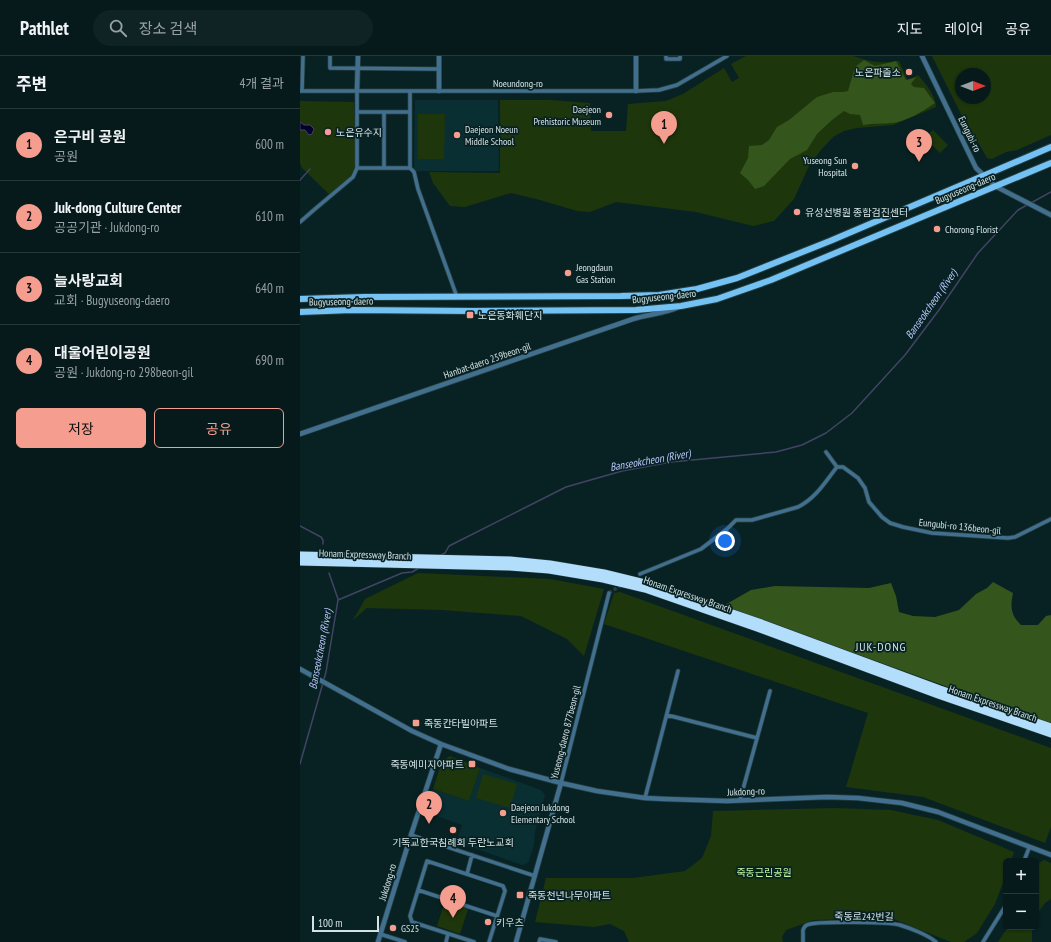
<!DOCTYPE html>
<html lang="ko">
<meta charset="utf-8">
<style>
:root{--surface:#061a1b;--page:#0f2324;--text:#f1f3f6;--muted:#98a1a3;--line:#27383a;--accent:#f59d8e}
body{margin:0;font-family:"PT Sans Narrow","Noto Sans KR",sans-serif;background:var(--page);color:var(--text)}
.controls{position:absolute;right:12px;bottom:12px;display:grid;overflow:hidden;border-radius:6px;box-shadow:0 1px 3px #0004}
.controls button{width:36px;height:36px;display:grid;place-items:center;padding:0;border:0;border-bottom:1px solid var(--line);background:var(--surface);color:var(--text);font:20px sans-serif}
.compass{position:absolute;left:655px;top:12px;width:36px;height:36px;border-radius:50%;background:var(--surface);box-shadow:0 1px 3px #0004;rotate:90deg}
.scale{position:absolute;left:12px;bottom:10px;width:67px;box-sizing:border-box;padding-left:4px;border:2px solid #d4e2e4;border-top:0;font-size:11px;line-height:14px;white-space:nowrap;color:#d4e2e4;-webkit-text-stroke:3px #082224;paint-order:stroke}
.you{position:absolute;left:425px;top:485px;width:14px;height:14px;margin:-10px;border:3px solid #fff;border-radius:50%;background:#1a73e8;box-shadow:0 0 0 6px #1a73e833}
.badge{display:grid;place-items:center;width:26px;height:26px;border-radius:50%;background:var(--accent);color:#111;font-size:13px;font-weight:700}
.pin{position:absolute;translate:-50% -33px;filter:drop-shadow(0 1px 2px #0008)}
.pin::after{content:'';position:absolute;top:21px;width:14px;height:12px;background:inherit;clip-path:polygon(0 0,100% 0,50% 100%)}
.list{margin:0;padding:0;list-style:none}
h2{display:flex;justify-content:space-between;align-items:center;height:52px;margin:0;padding:0 16px;font-size:17px}
h2 small{font-size:13px;font-weight:400;color:var(--muted)}
.list li{display:grid;grid-template-columns:26px 1fr auto;gap:12px;align-items:center;box-sizing:border-box;height:72px;padding:0 16px;border-top:1px solid var(--line)}
.list b{display:block;font-size:15px;white-space:nowrap}
.list p{margin:0;font-size:13px;white-space:nowrap;color:var(--muted)}
.list em{font-size:13px;font-style:normal;color:var(--muted)}
.actions{display:flex;gap:8px;padding:12px 16px}
.actions a{flex:1;padding:9px 0;border:1px solid var(--accent);border-radius:6px;text-align:center;font-size:14px;color:var(--accent)}
.actions .main{background:var(--accent);color:#111}
.icon{flex:none;width:22px;height:22px;fill:none;stroke:currentColor;stroke-width:2;stroke-linecap:round;stroke-linejoin:round}
.map{position:relative;flex:none;width:751px;height:886px;overflow:hidden}
header{display:flex;align-items:center;gap:24px;box-sizing:border-box;height:56px;padding:0 20px;background:var(--surface);border-bottom:1px solid var(--line)}
header strong{font-size:19px}
nav{display:flex;gap:22px;margin-inline-start:auto;font-size:14px}
.search{width:280px;height:36px;background:var(--page);display:flex;align-items:center;gap:10px;box-sizing:border-box;padding:0 14px;border-radius:22px;color:var(--muted);font-size:15px}
main{display:flex}
aside{flex:1;background:var(--surface)}
.map>svg:first-child{display:block}
.built{fill:#092f33}
.green{fill:#1e360c;fill-rule:evenodd}
.forest{fill:#34551c}
.water{fill:#04002d;stroke:#424464}
.lines{fill:none;stroke-linecap:round;stroke-linejoin:round}
.stream{stroke:#424464;stroke-width:1.5}
.minor-tunnel{stroke:#273f41;stroke-width:3.5;stroke-dasharray:3.5 2;stroke-linecap:butt}
.minor-casing{stroke:#253d3f;stroke-width:5}
.tertiary-casing{stroke:#253d3f;stroke-width:6}
.primary-casing{stroke:#253d3f;stroke-width:8}
.motorway-casing{stroke:#253d3f;stroke-width:8}
.minor{stroke:#416f8d;stroke-width:3.5}
.tertiary{stroke:#416f8d;stroke-width:4.5}
.primary{stroke:#74c1f3;stroke-width:6}
.motorway{stroke:#b2ddfb;stroke-width:7}
.poi-dot{fill:#f59d8e;stroke:#082224;stroke-width:1.5}
.labels{text-anchor:middle;stroke-width:3.5;stroke-linejoin:round;paint-order:stroke}
.poi-label{font-size:10px;fill:#d4e2e4;stroke:#082224;text-anchor:start}
.street-label{font-size:10px;fill:#d4e2e4;stroke:#082224}
.park-label{font-size:10px;fill:#c1f6a1;stroke:#082224}
.water-label{font-size:11px;font-style:italic;fill:#bac7fb;stroke:#082224}
.quarter-label{font-size:12px;letter-spacing:1px;fill:#d4e2e4;stroke:#082224}
</style>
<header>
<strong>Pathlet</strong>
<div class="search"><svg class="icon" aria-label="search" viewBox="0 0 24 24"><circle cx="10" cy="10" r="6"/><path d="M15 15l6 6"/></svg>장소 검색</div>
<nav><a>지도</a><a>레이어</a><a>공유</a></nav>
</header>
<main>
<aside>
<h2>주변<small>4개 결과</small></h2>
<ul class="list">
<li><span class="badge">1</span><div><b>은구비 공원</b><p>공원</p></div><em>600 m</em></li>
<li><span class="badge">2</span><div><b>Juk-dong Culture Center</b><p>공공기관 · Jukdong-ro</p></div><em>610 m</em></li>
<li><span class="badge">3</span><div><b>늘사랑교회</b><p>교회 · Bugyuseong-daero</p></div><em>640 m</em></li>
<li><span class="badge">4</span><div><b>대울어린이공원</b><p>공원 · Jukdong-ro 298beon-gil</p></div><em>690 m</em></li>
</ul>
<div class="actions"><a class="main">저장</a><a>공유</a></div>
</aside>
<div class="map">
<svg width="751" height="886" viewBox="0 0 751 886">
<rect width="100%" height="100%" fill="#082224"/>
<path class="built" d="M115 44H198L199 115H114Z
M180 712 241 734 245 739 235 776 234 789 228 807 222 809 157 786 162 769 126 756 133 733 169 745Z"/>
<path class="green" d="M446 0H553C568 5 581 8 597 5H599L608 25 618 19C626 28 636 40 636 51L593 69 557 72 544 75 533 81 520 95 508 112 494 143 474 165 453 170 396 156 316 146 290 156 277 155 240 144 211 137 165 151 150 150 133 127 129 116 200 117V44H250L290 47 291 75H326L328 48 366 45 383 38 424 12 432 26 439 22 431 8Z
M632 0H751V79L717 94 706 96 692 103 687 102 679 88 670 76ZM661 18H685V42H661Z
M0 45 54 46 56 109 50 122 41 130 29 138 2 112 0 107Z
M118 58H145L144 103H118Z
M633 74 648 89 640 97 625 82Z
M118 517 250 523 304 533 284 600 267 583 221 560 142 554 67 552 53 564 65 543Z
M320 536 751 692V771L745 787 623 741 546 731 568 657 304 568 314 537Z
M150 700 180 712 169 745 133 733 142 705Z
M183 718 217 728 210 752 176 742Z
M536 752 591 754 638 764 714 796 711 805H706V819L695 848 677 877 664 886H651L591 862 514 864 486 874 482 881 483 886H329L324 875 310 868 294 871 235 866 246 822H333L385 815 402 802 411 780 413 755Z
M744 804 751 807V843L745 847 736 859V815L739 807Z
M145 845 168 853 160 878 137 870Z
M708 871H732V886H698Z"/>
<path class="forest" d="M564 4 575 10 596 5 606 24 616 21 611 28 614 31 624 32 635 47C624 55 605 66 592 67 582 68 573 67 563 69L560 59 550 58 544 55 532 64 517 78 507 94 490 103 464 130 455 133 448 124 440 117 448 102 449 90 462 89 469 84 477 71 489 64 517 41 533 36H543L548 35 555 11Z
M693 526 713 537C710 551 711 559 721 569H738L746 560 751 559V668L423 550 451 534 475 530 569 532 591 527 596 540 599 556 613 560 635 561 659 554 676 538 687 532Z"/>
<path class="water" d="M0 66 4 69H10L14 73 12 78 9 79 5 74H0Z"/>
<g class="lines">
<path class="stream" d="M0 124 10 113
M0 470 21 481 23 484V488
M141 499 145 497 149 490 266 431 322 415 371 406 476 396 502 389 526 377 552 357 605 299 639 254 678 197 718 154 751 136
M29 517 38 543
M0 708 26 616 38 544 102 517 112 516 119 512"/>
<path class="minor-tunnel" d="M309 537 323 528"/>
<defs>
<path id="minor" d="M30 0V12L139 13
M366 0V3H380V0
M0 35H336L359 34 377 29 427 0
M2 35 3 0
M57 56H110
M57 112H110V35
M84 112V56
M110 112 114 116 118 133 157 241
M0 166 15 153 53 121 57 112V34
M526 396 537 411
M340 518 401 493 427 473 436 464H452L498 451C516 442 525 426 537 411H543L558 422 565 432 569 446 582 461 590 467 603 471 632 477 708 482 715 481 751 463
M367 659 457 682
M261 727 309 537
M345 742 378 615
M440 744 470 635
M111 779 235 820
M724 805 729 792
M167 818 172 799
M118 834 197 860
M80 878 105 886
M146 886 148 878
M174 886 112 866 110 860 127 805 203 830 205 835 189 886
M239 886 240 883 256 886
M503 886V874C504 872 504 870 507 869 515 865 589 866 600 869 610 872 628 879 636 886
M683 886 706 849"/>
<path id="tertiary" d="M622 0 676 112 695 130 751 159
M57 34 58 0
M139 35V0
M336 35V0
M0 378 333 263C348 258 364 258 379 251
M0 613 112 675 141 688 209 713 261 727 297 735 345 742 365 743 427 745 527 741 558 742 602 747 638 756 751 799
M78 886 111 779 141 688
M216 886 261 727"/>
<path id="primary" d="M0 243 64 241 321 240 359 239 397 233 437 222 530 185 751 91
M0 256 52 254 173 255 336 254 381 250 417 243 471 224 751 107"/>
<path id="motorway" d="M0 499 210 504 250 508 304 517 345 527 459 566 640 633 751 671
M0 506 210 511 249 514 303 523 345 533 457 572 638 639 751 678"/>
</defs>
<use href="#minor" class="minor-casing"/>
<use href="#tertiary" class="tertiary-casing"/>
<use href="#primary" class="primary-casing"/>
<use href="#motorway" class="motorway-casing"/>
<use href="#minor" class="minor"/>
<use href="#tertiary" class="tertiary"/>
<use href="#primary" class="primary"/>
<use href="#motorway" class="motorway"/>
</g>
<g class="poi-dot">
<circle cx="609" cy="16" r="4"/>
<circle cx="309" cy="59" r="4"/>
<circle cx="28" cy="76" r="4"/>
<circle cx="157" cy="79" r="4"/>
<circle cx="555" cy="110" r="4"/>
<circle cx="497" cy="156" r="4"/>
<circle cx="637" cy="173" r="4"/>
<circle cx="268" cy="217" r="4"/>
<rect x="166" y="255" width="8" height="8" rx="2"/>
<rect x="112" y="663" width="8" height="8" rx="2"/>
<rect x="168" y="704" width="8" height="8" rx="2"/>
<circle cx="203" cy="757" r="4"/>
<circle cx="153" cy="774" r="4"/>
<rect x="216" y="835" width="8" height="8" rx="2"/>
<circle cx="188" cy="866" r="4"/>
<circle cx="93" cy="872" r="4"/>
</g>
<g class="labels">
<g class="poi-label">
<text x="601" y="20" text-anchor="end">노은파출소</text>
<text x="301" y="57" text-anchor="end">Daejeon<tspan x="301" dy="12">Prehistoric Museum</tspan></text>
<text x="165" y="77">Daejeon Noeun<tspan x="165" dy="12">Middle School</tspan></text>
<text x="36" y="80">노은유수지</text>
<text x="547" y="108" text-anchor="end">Yuseong Sun<tspan x="547" dy="12">Hospital</tspan></text>
<text x="505" y="160">유성선병원 종합검진센터</text>
<text x="645" y="177">Chorong Florist</text>
<text x="276" y="215">Jeongdaun<tspan x="276" dy="12">Gas Station</tspan></text>
<text x="178" y="263">노은동화훼단지</text>
<text x="124" y="671">죽동칸타빌아파트</text>
<text x="164" y="712" text-anchor="end">죽동예미지아파트</text>
<text x="211" y="755">Daejeon Jukdong<tspan x="211" dy="12">Elementary School</tspan></text>
<text x="153" y="790" text-anchor="middle">기독교한국침례회 두란노교회</text>
<text x="228" y="843">죽동천년나무아파트</text>
<text x="196" y="870">키우츠</text>
<text x="101" y="876">GS25</text>
</g>
<g class="street-label">
<text x="218" y="31">Noeundong-ro</text>
<text transform="translate(670 78) rotate(64)" y="4">Eungubi-ro</text>
<text transform="translate(665 132) rotate(-23)" y="4">Bugyuseong-daero</text>
<text transform="translate(364 240) rotate(-6)" y="4">Bugyuseong-daero</text>
<text transform="translate(41 245) rotate(-1)" y="4">Bugyuseong-daero</text>
<text transform="translate(187 304) rotate(-19)" y="4">Hanbat-daero 259beon-gil</text>
<text transform="translate(660 470) rotate(6)" y="4">Eungubi-ro 136beon-gil</text>
<text transform="translate(65 498) rotate(2)" y="4">Honam Expressway Branch</text>
<text transform="translate(388 538) rotate(19)" y="4">Honam Expressway Branch</text>
<text transform="translate(693 647) rotate(19)" y="4">Honam Expressway Branch</text>
<text transform="translate(265 676) rotate(-76)" y="4">Yuseong-daero 877beon-gil</text>
<text transform="translate(446 735) rotate(-2)" y="4">Jukdong-ro</text>
<text transform="translate(87 826) rotate(-73)" y="4">Jukdong-ro</text>
<text transform="translate(564 860) rotate(1)" y="4">죽동로242번길</text>
</g>
<g class="park-label">
<text x="464" y="820">죽동근린공원</text>
</g>
<g class="water-label">
<text transform="translate(631 248) rotate(-55)" y="4">Banseokcheon (River)</text>
<text transform="translate(350 404) rotate(-10)" y="4">Banseokcheon (River)</text>
<text transform="translate(20 593) rotate(-79)" y="4">Banseokcheon (River)</text>
</g>
<g class="quarter-label">
<text x="581" y="595">JUK-DONG</text>
</g>
</g>
</svg>
<div class="controls">
<button>+</button>
<button>−</button>
</div>
<svg class="compass" viewBox="-18 -18 36 36"><path d="M0-13l5 13h-10z" fill="#e53935"/><path d="M0 13l5-13h-10z" fill="#98a1a3"/></svg>
<div class="scale">100 m</div>
<div class="you"></div>
<div class="pin badge" style="left:364px;top:88px">1</div>
<div class="pin badge" style="left:129px;top:768px">2</div>
<div class="pin badge" style="left:619px;top:106px">3</div>
<div class="pin badge" style="left:153px;top:862px">4</div>
</div>
</main>
